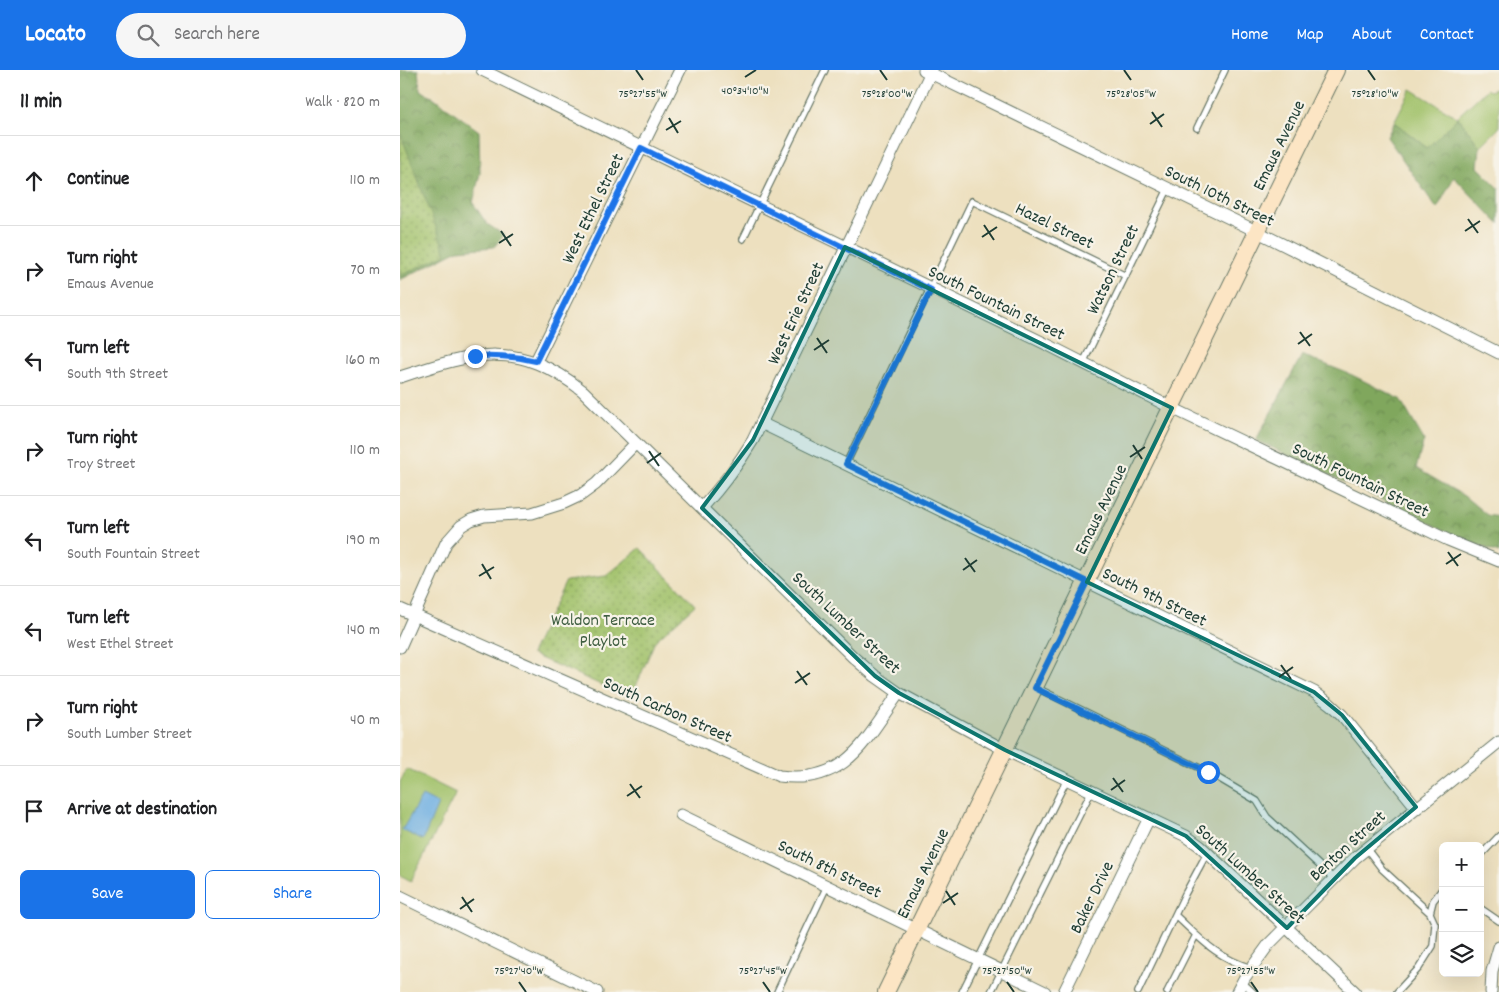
<!DOCTYPE html>
<meta charset="utf-8">
<style>
:root{--surface:#fff;--page:#f6f6f6;--text:#202124;--muted:#757577;--line:#e0e0e0;--accent:#1a73e8}
body{margin:0;font-family:Dekko,sans-serif;background:var(--page);color:var(--text)}
.controls{position:absolute;right:15px;bottom:15px;display:grid;overflow:hidden;border-radius:8px;box-shadow:0 5px 20px #0002}
.controls button{width:45px;height:45px;display:grid;place-items:center;padding:0;border:0;border-bottom:1px solid var(--line);background:var(--surface);color:var(--text);font:25px sans-serif}
.stop{position:absolute;width:15px;height:15px;margin:-11px;border:4px solid #1a73e8;border-radius:50%;background:#fff}
.stop.end{background:#1a73e8;border-color:#fff;box-shadow:0 1px 5px #0008}
.list{margin:0;padding:0;list-style:none}
h2{display:flex;justify-content:space-between;align-items:center;height:65px;margin:0;padding:0 20px;font-size:21px}
h2 small{font-size:16px;font-weight:400;color:var(--muted)}
.list li{display:grid;grid-template-columns:32px 1fr auto;gap:15px;align-items:center;box-sizing:border-box;height:90px;padding:0 20px;border-top:1px solid var(--line)}
.list b{display:block;font-size:19px;white-space:nowrap}
.list p{margin:0;font-size:16px;white-space:nowrap;color:var(--muted)}
.list em{font-size:16px;font-style:normal;color:var(--muted)}
.actions{display:flex;gap:10px;padding:15px 20px}
.actions a{flex:1;padding:11px 0;border:1px solid var(--accent);border-radius:8px;text-align:center;font-size:18px;color:var(--accent)}
.actions .main{background:var(--accent);color:#fff}
.icon{flex:none;width:28px;height:28px;fill:none;stroke:currentColor;stroke-width:2;stroke-linecap:round;stroke-linejoin:round}
.map{position:relative;flex:none;width:1099px;height:922px;overflow:hidden}
header{display:flex;align-items:center;gap:30px;box-sizing:border-box;height:70px;padding:0 25px;background:var(--accent);color:#fff}
header strong{font-size:24px}
nav{display:flex;gap:28px;margin-inline-start:auto;font-size:18px}
.search{width:350px;height:45px;background:var(--page);display:flex;align-items:center;gap:12px;box-sizing:border-box;padding:0 18px;border-radius:28px;color:var(--muted);font-size:19px}
main{display:flex}
aside{flex:1;background:var(--surface)}
.map>svg:first-child{display:block}
.grass{fill:#a0c169;stroke:#607f4e}
.forest{fill:url(#forest-crowns);stroke:#507248}
.park{fill:url(#park-dots);stroke:#607f4e}
.water{fill:#6daee1;stroke:#46768a}
.lines{fill:none;stroke-linecap:round;stroke-linejoin:round}
.lane-casing{stroke:#677665;stroke-width:8}
.street-casing{stroke:#677665;stroke-width:13}
.secondary-casing{stroke:#677665;stroke-width:18}
.lane{stroke:#fff;stroke-width:5.5}
.street{stroke:#fff;stroke-width:11}
.secondary{stroke:#fce5c4;stroke-width:16}
.route{stroke:#1a73e8;stroke-width:6}
.marked{fill:#0f766e;fill-opacity:0.2;stroke:#0f766e;stroke-width:4;stroke-linejoin:round}
.ticks{fill:none;stroke:#1f3d34;stroke-width:2}
.labels{text-anchor:middle;stroke-width:4.5;stroke-linejoin:round;paint-order:stroke}
.street-label{font-size:18px;fill:#1f3d34;stroke:#f7f3e8}
.park-label{font-size:18px;fill:#3f5e41;stroke:#f7f3e8}
.ticks-label{font-size:12px;text-anchor:middle;fill:#1f3d34;stroke:#f7f3e8;stroke-width:4.5;stroke-linejoin:round;paint-order:stroke}
</style>
<header>
<strong>Locato</strong>
<div class="search"><svg class="icon" aria-label="search" viewBox="0 0 24 24"><circle cx="10" cy="10" r="6"/><path d="M15 15l6 6"/></svg>Search here</div>
<nav><a>Home</a><a>Map</a><a>About</a><a>Contact</a></nav>
</header>
<main>
<aside>
<h2>11 min<small>Walk · 820 m</small></h2>
<ul class="list">
<li><svg class="icon" aria-label="ahead" viewBox="0 0 24 24"><path d="M12 20V5M6 11l6-6 6 6"/></svg><div><b>Continue</b></div><em>110 m</em></li>
<li><svg class="icon" aria-label="right" viewBox="0 0 24 24"><path d="M7 20v-9h11M14 6l5 5-5 5"/></svg><div><b>Turn right</b><p>Emaus Avenue</p></div><em>70 m</em></li>
<li><svg class="icon" aria-label="left" viewBox="0 0 24 24"><path d="M17 20v-9H6M10 6l-5 5 5 5"/></svg><div><b>Turn left</b><p>South 9th Street</p></div><em>160 m</em></li>
<li><svg class="icon" aria-label="right" viewBox="0 0 24 24"><path d="M7 20v-9h11M14 6l5 5-5 5"/></svg><div><b>Turn right</b><p>Troy Street</p></div><em>110 m</em></li>
<li><svg class="icon" aria-label="left" viewBox="0 0 24 24"><path d="M17 20v-9H6M10 6l-5 5 5 5"/></svg><div><b>Turn left</b><p>South Fountain Street</p></div><em>190 m</em></li>
<li><svg class="icon" aria-label="left" viewBox="0 0 24 24"><path d="M17 20v-9H6M10 6l-5 5 5 5"/></svg><div><b>Turn left</b><p>West Ethel Street</p></div><em>140 m</em></li>
<li><svg class="icon" aria-label="right" viewBox="0 0 24 24"><path d="M7 20v-9h11M14 6l5 5-5 5"/></svg><div><b>Turn right</b><p>South Lumber Street</p></div><em>40 m</em></li>
<li><svg class="icon" aria-label="arrive" viewBox="0 0 24 24"><path d="M6 21V4h12l-3 4 3 4H6"/></svg><div><b>Arrive at destination</b></div></li>
</ul>
<div class="actions"><a class="main">Save</a><a>Share</a></div>
</aside>
<div class="map">
<svg width="1099" height="922" viewBox="0 0 1099 922">
<defs>
<pattern id="forest-crowns" width="20" height="18" patternUnits="userSpaceOnUse" patternTransform="scale(1.25)"><rect width="20" height="18" fill="#80a75d"/><path d="M2 6a3 3 0 1 1 6 0M12 15a3 3 0 1 1 6 0" fill="none" stroke="#68894e"/></pattern>
<pattern id="park-dots" width="8" height="8" patternUnits="userSpaceOnUse" patternTransform="scale(1.25)"><rect width="8" height="8" fill="#a0c169"/><path d="M2 2h.1M6 6h.1" fill="none" stroke="#829e57" stroke-width="1.8" stroke-linecap="round"/></pattern>
</defs>
<rect width="100%" height="100%" fill="#f7f3e8"/>
<filter id="ink" filterUnits="userSpaceOnUse"><feTurbulence type="fractalNoise" baseFrequency=".02" numOctaves="2"/><feDisplacementMap in="SourceGraphic" scale="10" xChannelSelector="R" yChannelSelector="G"/><feConvolveMatrix kernelMatrix="1 2 1 2 8 2 1 2 1" color-interpolation-filters="sRGB"/></filter>
<filter id="wash" filterUnits="userSpaceOnUse"><feTurbulence type="fractalNoise" baseFrequency=".0096" numOctaves="4" result="noise"/><feDisplacementMap in="SourceGraphic" scale="20" xChannelSelector="R" yChannelSelector="G"/><feGaussianBlur stdDeviation="1.12" result="paint"/><feColorMatrix in="noise" values="0 0 0 0 0 0 0 0 0 0 0 0 0 0 0 0 0 1.4 0 .05"/><feComposite in="paint" operator="in"/></filter>
<g filter="url(#wash)">
<rect width="100%" height="100%" fill="#ede0bf"/>
<path class="grass" d="M1011 19 1057 47 1087 19 1089 21 1095 19 1099 22V58L1080 77 1058 48 1027 78 994 52Z
M7 699 56 723 11 811 0 805V712Z"/>
<path class="forest" d="M0 0H18L20 20 33 27 79 61 80 103 73 133 87 154 104 165 94 177 58 180 0 210Z
M1058 47 1080 77 1078 97 1099 118V154L1054 107 1037 139 987 67 994 52 1027 78Z
M902 285 952 305 1000 329 1024 370 1016 398 1064 426 1087 445 1099 447V483L1067 471 856 370Z"/>
<path class="park" d="M0 62 46 184 0 206Z
M240 478 295 535 255 571 231 628 131 584 166 511 206 506Z"/>
<path class="water" d="M22 726 38 734 23 770 2 760Z"/>
</g>
<g filter="url(#ink)">
<g class="lines">
<defs>
<path id="lane" d="M797 58 825 0
M343 169 425 0
M683 293 768 119
M446 394 572 131 726 206
M637 618 808 702 857 731 867 747 934 809
M966 778 982 799 1030 843
M1080 786 1099 766
M1080 838 1099 851
M775 845C801 869 815 887 851 898
M842 912 853 922
M377 922 427 816
M562 922 667 709
M591 922 692 720
M738 922 785 824 807 783
M767 922 796 865
M997 922 1019 898 1033 876 1035 854 1030 843 1033 831 1043 818"/>
<path id="street" d="M82 0 652 277 772 338 1048 470 1099 491
M524 0 858 162 1099 283
M136 291 280 0
M0 307C74 283 116 268 183 321L453 587 475 606 499 623 605 680 786 766 800 776 955 922
M361 353 914 622 930 634 942 645 1016 737
M302 438C322 416 338 395 353 370L532 0
M0 539 379 706C447 715 465 670 499 623
M0 577 46 473 61 456 71 450 84 446 132 443 164 433 181 425 196 414 236 373
M281 745 645 922
M0 826 197 922
M664 922 749 748
M837 922 845 907 869 874 955 788 1099 672
M1091 922 1092 901 1099 877"/>
<path id="secondary" d="M486 922 936 0"/>
</defs>
<use href="#lane" class="lane-casing"/>
<use href="#street" class="street-casing"/>
<use href="#secondary" class="secondary-casing"/>
<use href="#lane" class="lane"/>
<use href="#street" class="street"/>
<use href="#secondary" class="secondary"/>
</g>
</g>
<g class="lines" filter="url(#ink)">
<path class="route" d="M75 286C96 285 115 286 136 291L241 78 531 220 446 394 687 512 635 618 808 702"/>
</g>
<path class="marked" d="M445 177 772 338 687 512 914 622 942 645 1016 737 955 788 887 858 786 766 605 680 499 623 475 606 302 438 353 370Z"/>
<path class="ticks" d="M236 0 243 10M480 0 487 10M724 0 731 10M968 0 975 10M345 7 356 0M752 42 762 57M269 48 278 63M750 54 764 44M266 60 281 51M1068 149 1078 163M584 155 594 170M101 161 111 176M1065 161 1080 151M582 167 597 157M99 173 113 164M900 262 910 276M417 268 427 283M898 274 912 264M414 280 429 270M733 375 742 389M249 381 259 396M730 387 745 377M247 393 261 383M1048 482 1058 496M565 488 575 502M82 494 91 509M1046 494 1061 484M563 500 577 490M79 506 94 497M881 595 891 609M397 601 407 615M879 607 893 597M395 613 410 603M713 708 723 722M230 714 240 728M711 720 725 710M227 726 242 716M546 821 555 835M62 827 72 842M543 833 558 823M60 839 74 829M119 912 126 922M363 912 370 922M607 912 614 922M851 912 858 922"/>
<g class="labels">
<g class="street-label">
<text transform="translate(878 75) rotate(-64)" y="6">Emaus Avenue</text>
<text transform="translate(820 125) rotate(26)" y="6">South 10th Street</text>
<text transform="translate(192 138) rotate(-64)" y="6">West Ethel Street</text>
<text transform="translate(655 155) rotate(26)" y="6">Hazel Street</text>
<text transform="translate(712 199) rotate(-64)" y="6">Watson Street</text>
<text transform="translate(597 232) rotate(26)" y="6">South Fountain Street</text>
<text transform="translate(395 243) rotate(-65)" y="6">West Erie Street</text>
<text transform="translate(961 409) rotate(26)" y="6">South Fountain Street</text>
<text transform="translate(700 439) rotate(-64)" y="6">Emaus Avenue</text>
<text transform="translate(755 526) rotate(26)" y="6">South 9th Street</text>
<text transform="translate(447 552) rotate(43)" y="6">South Lumber Street</text>
<text transform="translate(268 639) rotate(24)" y="6">South Carbon Street</text>
<text transform="translate(947 775) rotate(-42)" y="6">Benton Street</text>
<text transform="translate(430 798) rotate(26)" y="6">South 8th Street</text>
<text transform="translate(522 803) rotate(-64)" y="6">Emaus Avenue</text>
<text transform="translate(851 803) rotate(42)" y="6">South Lumber Street</text>
<text transform="translate(691 827) rotate(-64)" y="6">Baker Drive</text>
</g>
<g class="park-label">
<text x="203" y="555">Waldon Terrace<tspan x="203" dy="21">Playlot</tspan></text>
</g>
</g>
<g class="ticks-label">
<text x="345" y="24">40°34'10"N</text>
<text x="975" y="27">75°28'10"W</text>
<text x="487" y="27">75°28'00"W</text>
<text x="243" y="27">75°27'55"W</text>
<text x="731" y="27">75°28'05"W</text>
<text x="119" y="904">75°27'40"W</text>
<text x="363" y="904">75°27'45"W</text>
<text x="607" y="904">75°27'50"W</text>
<text x="851" y="904">75°27'55"W</text>
</g>
</svg>
<div class="controls">
<button>+</button>
<button>−</button>
<button><svg class="icon" aria-label="layers" viewBox="0 0 24 24"><path d="M12 4l9 5-9 5-9-5zM3 14l9 5 9-5"/></svg></button>
</div>
<div class="stop" style="left:808px;top:702px"></div>
<div class="stop end" style="left:75px;top:286px"></div>
</div>
</main>
